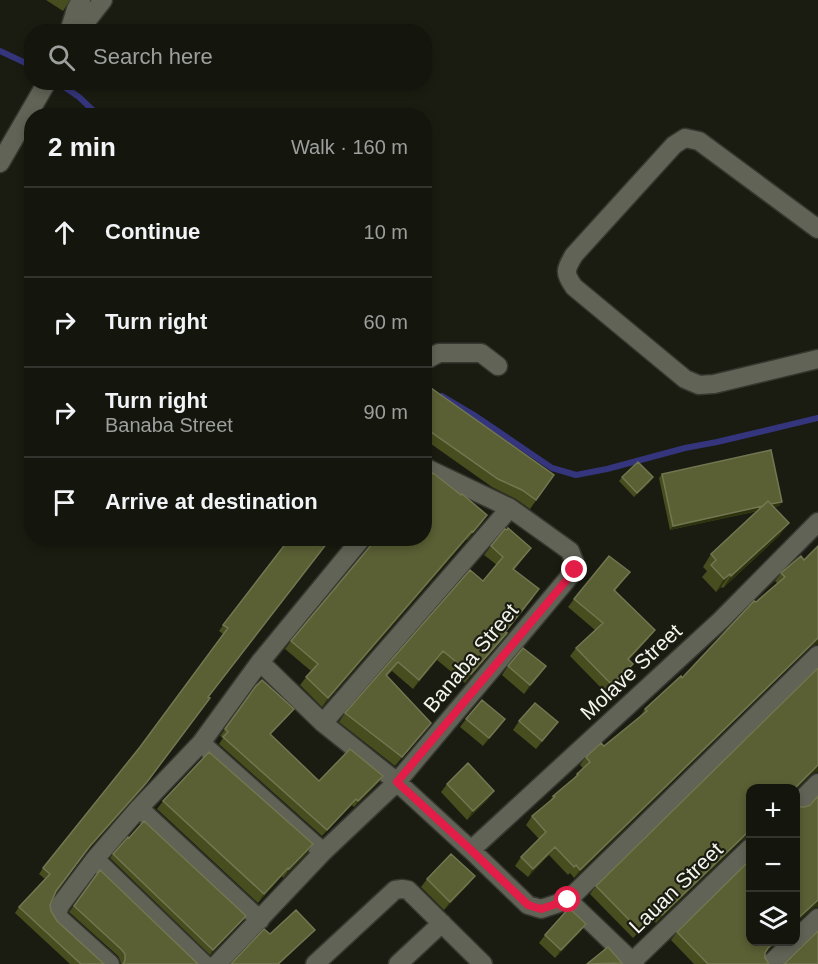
<!DOCTYPE html>
<meta charset="utf-8">
<style>
:root{--surface:#14150d;--page:#21221b;--text:#f1f3f6;--muted:#9d9f9d;--line:#33342e}
body{margin:0;font-family:Arial,sans-serif;background:var(--page);color:var(--text)}
.controls{position:absolute;right:18px;bottom:18px;display:grid;overflow:hidden;border-radius:12px;box-shadow:0 3px 9px #0003}
.controls button{width:54px;height:54px;display:grid;place-items:center;padding:0;border:0;border-bottom:2px solid var(--line);background:var(--surface);color:var(--text);font:30px sans-serif}
.stop{position:absolute;width:18px;height:18px;margin:-14px;border:4px solid #e11d48;border-radius:50%;background:#fff}
.stop.end{background:#e11d48;border-color:#fff;box-shadow:0 2px 6px #0008}
.list{margin:0;padding:0;list-style:none}
h2{display:flex;justify-content:space-between;align-items:center;height:78px;margin:0;padding:0 24px;font-size:26px}
h2 small{font-size:20px;font-weight:400;color:var(--muted)}
.list li{display:grid;grid-template-columns:39px 1fr auto;gap:18px;align-items:center;box-sizing:border-box;height:90px;padding:0 24px;border-top:2px solid var(--line)}
.list b{display:block;font-size:22px;white-space:nowrap}
.list p{margin:0;font-size:20px;white-space:nowrap;color:var(--muted)}
.list em{font-size:20px;font-style:normal;color:var(--muted)}
.icon{flex:none;width:33px;height:33px;fill:none;stroke:currentColor;stroke-width:2;stroke-linecap:round;stroke-linejoin:round}
.map{position:relative;flex:none;width:818px;height:964px;overflow:hidden}
.search{position:absolute;background:var(--surface);box-shadow:0 3px 9px #0003;left:24px;top:24px;width:408px;height:66px;display:flex;align-items:center;gap:15px;box-sizing:border-box;padding:0 21px;border-radius:24px;color:var(--muted);font-size:22px}
.panel{position:absolute;background:var(--surface);box-shadow:0 3px 9px #0003;left:24px;top:108px;width:408px;height:438px;border-radius:24px}
.map>svg:first-child{display:block}
.lines{fill:none;stroke-linecap:round;stroke-linejoin:round}
.stream{stroke:#34357c;stroke-width:6}
.street-casing{stroke:#363730;stroke-width:21}
.street{stroke:#616356;stroke-width:18}
.wall{fill:#474d1e}
.shaded-wall{fill:#2d320f}
.building{fill:#5a5f34;stroke:#727751;stroke-width:1.5}
.route{stroke:#e11d48;stroke-width:8}
.labels{text-anchor:middle;stroke-width:4.5;stroke-linejoin:round;paint-order:stroke}
.street-label{font-size:21px;fill:#f4f6ee;stroke:#1a1c11}
</style>
<div class="map">
<svg width="818" height="964" viewBox="0 0 818 964">
<rect width="100%" height="100%" fill="#1a1c11"/>
<g class="lines">
<path class="stream" d="M0 51 32 66
M57 82 79 97 99 116
M442 396 474 415 552 468 576 475 607 469 685 448 717 442 818 418"/>
<defs>
<path id="street" d="M69 32 76 9 81 0
M78 32 103 0
M0 163 47 82
M818 229 699 141 685 138 674 145 574 255C565 270 564 273 574 287L685 379 699 385 714 384 818 359
M424 361 439 353H481L498 366
M260 662 323 723 397 782 471 850 528 905 541 909 568 900 818 655
M323 723 510 508
M201 743 323 852
M796 805 818 783
M139 808 260 920
M471 850 721 620 818 522
M95 859 204 964
M568 900 635 964
M796 939 818 918
M633 961 750 848
M110 964 60 919 57 912 61 904 95 859 139 808 201 743 260 662 362 538
M217 964 323 852 397 782 575 570 574 561 570 551 510 508 426 468H424
M315 964 395 890 402 889 408 890 483 964
M398 964 442 923
M770 964 793 942"/>
</defs>
<use href="#street" class="street-casing"/>
<use href="#street" class="street"/>
</g>
<path class="wall" d="M46 0H70L63 11Z
M424 383 554 475 530 509 516 499 492 487 424 439Z
M662 474 782 502 779 506 774 507 780 535 723 588 721 587 716 592 702 577 707 571 703 567 711 554 758 511 670 530 659 478Z
M622 477 650 482 634 497 619 481Z
M482 523 467 540H466L322 707 300 685 311 671 285 649 291 641Z
M290 538 209 697 143 788 86 852 56 893 50 905 51 911 57 921 104 964H70L15 913 19 907 45 879 39 874 43 868 140 747 223 634 219 631 223 625Z
M491 546 525 556 514 570 533 598 506 632 500 642 465 683 437 660 413 689 392 671 387 676 425 731 395 766 339 722 345 713 483 581 497 565 484 555Z
M801 556 816 644 810 647 574 878 570 873 568 875 549 855 528 877 515 866 521 857 539 839 526 825 532 816 549 802 553 796 573 779 577 774 583 768 580 765 586 757 604 746 639 718 645 709 682 678 756 602 778 584 775 581 781 573Z
M630 572 615 591 649 638 629 660 633 664 628 673 606 693 570 656 576 648 595 630 568 607 574 599Z
M508 666H546L524 694 502 675Z
M818 668V772H815L810 775 748 837 742 840 656 923 652 920 633 938 590 894 596 886Z
M256 686 294 709 289 715 270 735 319 781 383 776 379 782 354 807 352 805 322 836 219 744 223 738 220 736Z
M466 719H505L483 746 460 727Z
M519 721 552 730 536 749 513 730Z
M447 784 494 791 488 799 467 820 441 792Z
M163 801 313 844 307 853 283 878 282 876 258 903 157 809Z
M113 854 243 920 210 955 110 858Z
M100 870 198 964H121L120 960 118 956 69 912Z
M475 876 469 884 444 910 421 887 427 879Z
M586 924 580 932 555 958 539 943 545 935Z
M677 932 750 942H777L765 953V958L769 964H694L671 940Z"/>
<path class="shaded-wall" d="M653 477 650 482 634 497 637 493Z
M782 502 779 506 670 530 673 526Z
M487 515 482 523 467 540 473 532Z
M789 523 780 535 723 588 731 576Z
M472 531 466 540 322 707 328 698Z
M730 574 721 587 716 592 724 579Z
M655 630 649 638 622 667 628 659Z
M507 633 500 642 465 683 471 674Z
M818 638V644H816L810 647 574 878 580 870Z
M443 651 437 660 413 689 419 680Z
M633 664 628 673 606 693 612 685Z
M546 666 540 675 524 694 530 685Z
M210 698 143 788 86 852 90 846Z
M505 719 499 728 483 746 489 738Z
M558 722 552 730 536 749 542 741Z
M431 723 425 731 395 766 402 757Z
M818 765V772H815L810 775 795 790V789H794Z
M383 776 379 782 354 807 358 801Z
M494 791 488 799 467 820 473 811Z
M356 799 352 805 322 836 327 830Z
M750 830V837H748L742 840 656 923 662 915 748 832Z
M313 844 307 853 283 878 289 869Z
M555 847 549 855 528 877 533 869Z
M288 868 282 876 258 903 264 894Z
M475 876 469 884 444 910 450 902Z
M818 900V907H815L811 910 795 924V921Z
M658 911 652 920 633 938 639 930Z
M246 916 243 920 210 955 213 950Z
M586 924 580 932 555 958 561 950Z
M315 930 310 935 280 964H278Z
M774 942H777L762 956 768 948Z"/>
<path class="building" d="M424 383 554 475 536 500 522 490 498 479 424 427Z
M771 450 782 502 771 504 768 501 763 506 673 526 662 474Z
M638 462 653 477 637 493 622 477Z
M433 473 461 495 462 494 487 515 473 532 472 531 328 698 306 677 318 664 291 641 377 538H424V483Z
M768 501 789 523 731 576 730 574 724 579 711 565 716 560 711 554Z
M508 528 531 548 513 569 539 589 505 632 507 633 471 674 443 651 419 680 398 662 386 675 431 723 402 757 345 713 470 570 483 581 503 557 491 546 505 529 507 530Z
M290 538H331L208 697 210 698 147 782 90 846 56 891 50 905 51 911 57 921 104 964H81L19 907 50 874 43 868 140 747 228 628 223 625Z
M818 546V638L580 870 576 865 574 867 555 847 533 869 521 857 546 832 532 816 555 797 553 796 578 775 577 774 590 762 586 757 601 743 604 746 647 711 645 709 681 676 682 678 754 601 756 602 785 577 781 573 801 556 804 560Z
M609 556 630 572 614 590 655 630 628 659 633 664 612 685 576 648 603 623 574 599Z
M523 648 546 666 530 685 508 666Z
M818 668V765L794 789H750V830L748 832 662 915 658 911 639 930 596 886Z
M262 680 294 709 270 734 319 781 350 749 383 776 358 801 356 799 327 830 223 737 228 732 225 729 256 686Z
M482 700 505 719 489 738 466 719Z
M535 703 558 722 542 741 519 721Z
M209 752 313 844 289 869 288 868 264 894 163 801Z
M468 763 494 791 473 811 447 784Z
M818 796V900L795 921V805L798 807H805L810 805Z
M144 821 246 916 213 950 113 854 128 837 129 838Z
M451 854 475 876 450 902 427 879Z
M750 860V942H774L768 948 765 953V958L769 964H708L677 932Z
M100 870 198 964H123L125 960V954L122 950 74 906Z
M569 908 586 924 561 950 545 935Z
M296 910 315 930 278 964H231L264 929 270 934Z
M818 931V964H783H784Z
M608 947 622 963 587 964Z"/>
<g class="lines">
<path class="route" d="M568 900 541 909 528 905 471 850 397 782 575 570"/>
</g>
<g class="labels">
<g class="street-label">
<text transform="translate(471 658) rotate(-50)" y="7">Banaba Street</text>
<text transform="translate(631 672) rotate(-43)" y="7">Molave Street</text>
<text transform="translate(676 888) rotate(-44)" y="7">Lauan Street</text>
</g>
</g>
</svg>
<div class="controls">
<button>+</button>
<button>−</button>
<button><svg class="icon" aria-label="layers" viewBox="0 0 24 24"><path d="M12 4l9 5-9 5-9-5zM3 14l9 5 9-5"/></svg></button>
</div>
<div class="stop" style="left:568px;top:900px"></div>
<div class="stop end" style="left:575px;top:570px"></div>
<div class="search"><svg class="icon" aria-label="search" viewBox="0 0 24 24"><circle cx="10" cy="10" r="6"/><path d="M15 15l6 6"/></svg>Search here</div>
<section class="panel">
<h2>2 min<small>Walk · 160 m</small></h2>
<ul class="list">
<li><svg class="icon" aria-label="ahead" viewBox="0 0 24 24"><path d="M12 20V5M6 11l6-6 6 6"/></svg><div><b>Continue</b></div><em>10 m</em></li>
<li><svg class="icon" aria-label="right" viewBox="0 0 24 24"><path d="M7 20v-9h11M14 6l5 5-5 5"/></svg><div><b>Turn right</b></div><em>60 m</em></li>
<li><svg class="icon" aria-label="right" viewBox="0 0 24 24"><path d="M7 20v-9h11M14 6l5 5-5 5"/></svg><div><b>Turn right</b><p>Banaba Street</p></div><em>90 m</em></li>
<li><svg class="icon" aria-label="arrive" viewBox="0 0 24 24"><path d="M6 21V4h12l-3 4 3 4H6"/></svg><div><b>Arrive at destination</b></div></li>
</ul>
</section>
</div>
